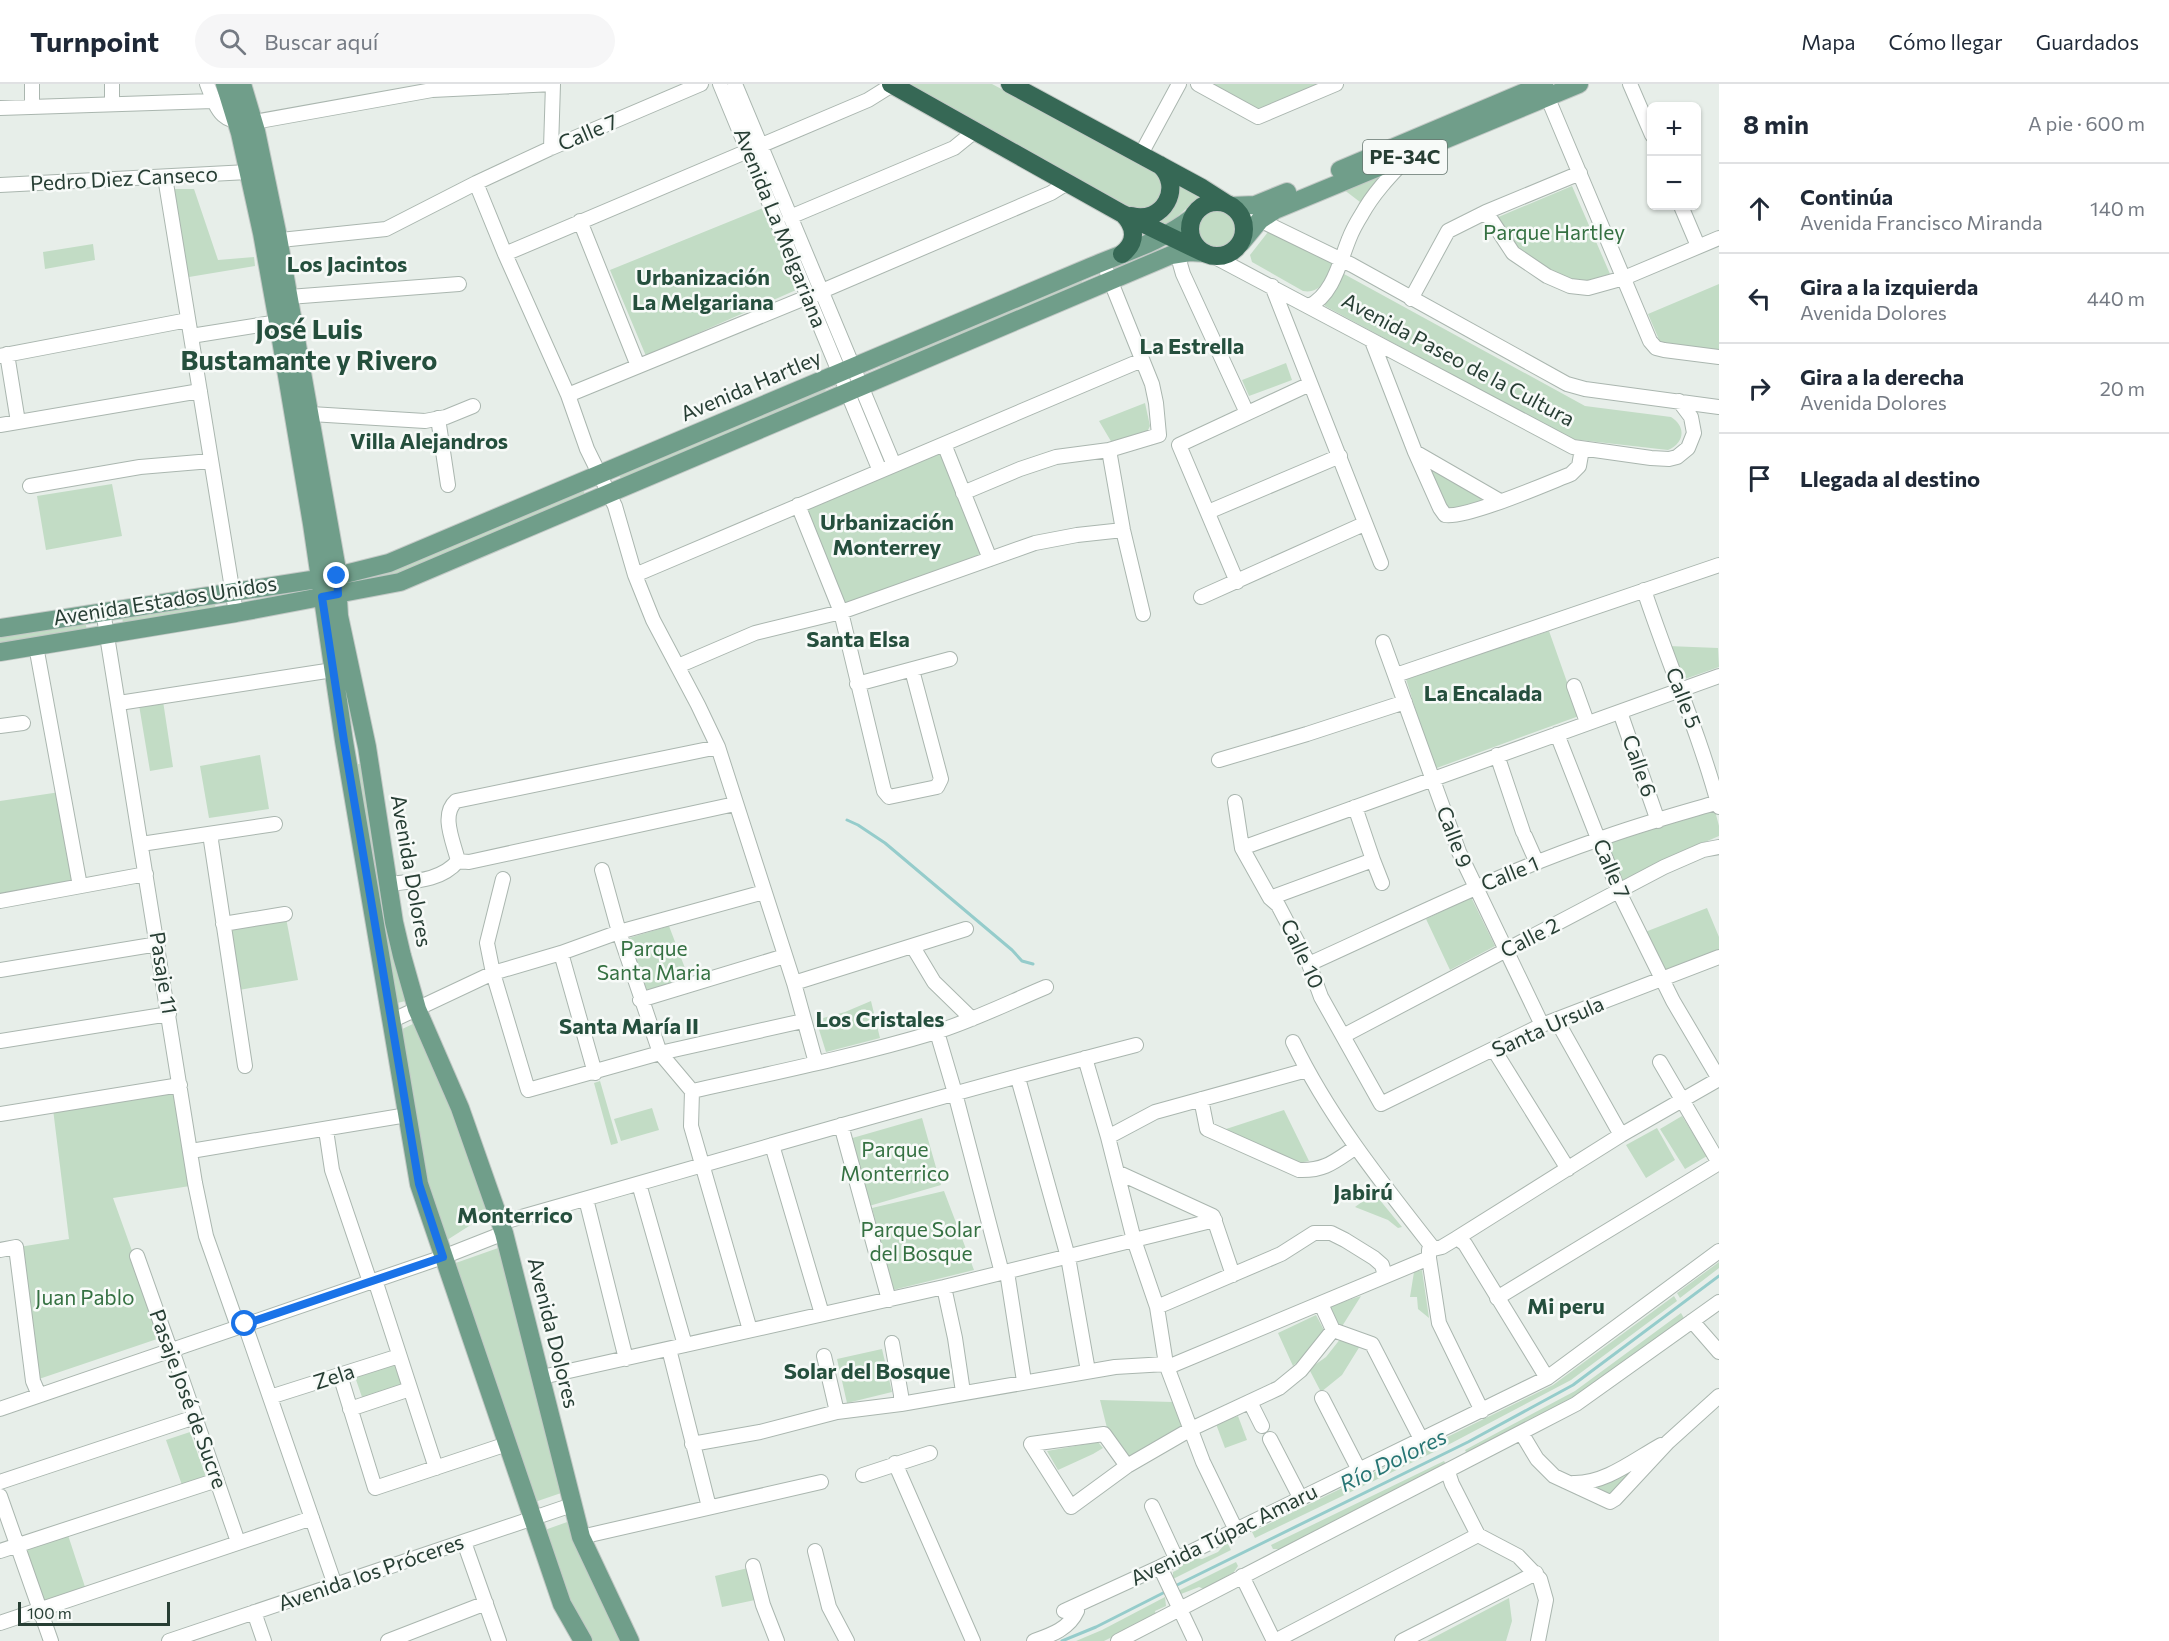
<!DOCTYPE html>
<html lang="es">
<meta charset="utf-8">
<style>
:root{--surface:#fff;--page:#f6f6f7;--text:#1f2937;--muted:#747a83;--line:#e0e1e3}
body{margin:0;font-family:Commissioner,sans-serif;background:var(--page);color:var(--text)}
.controls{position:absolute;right:18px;top:18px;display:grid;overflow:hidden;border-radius:9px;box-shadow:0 2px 4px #0004}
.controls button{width:54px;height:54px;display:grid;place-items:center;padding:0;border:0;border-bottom:2px solid var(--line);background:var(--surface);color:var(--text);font:30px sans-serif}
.scale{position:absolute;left:18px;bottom:15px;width:152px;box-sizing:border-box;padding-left:6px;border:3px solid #273e34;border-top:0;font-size:16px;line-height:21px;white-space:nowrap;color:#273e34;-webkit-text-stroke:4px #f7faf8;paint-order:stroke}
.stop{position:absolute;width:18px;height:18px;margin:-14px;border:4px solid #1a73e8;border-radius:50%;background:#fff}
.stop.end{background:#1a73e8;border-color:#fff;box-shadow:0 2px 6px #0008}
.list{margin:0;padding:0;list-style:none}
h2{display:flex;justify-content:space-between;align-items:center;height:78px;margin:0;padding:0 24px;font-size:26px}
h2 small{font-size:20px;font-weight:400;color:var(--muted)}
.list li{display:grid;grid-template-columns:39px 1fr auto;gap:18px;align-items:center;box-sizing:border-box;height:90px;padding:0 24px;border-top:2px solid var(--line)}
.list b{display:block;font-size:22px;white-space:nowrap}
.list p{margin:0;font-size:20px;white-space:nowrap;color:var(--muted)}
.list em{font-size:20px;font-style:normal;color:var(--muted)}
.icon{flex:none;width:33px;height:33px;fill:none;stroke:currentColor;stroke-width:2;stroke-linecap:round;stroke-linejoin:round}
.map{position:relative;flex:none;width:1719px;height:1557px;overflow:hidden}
header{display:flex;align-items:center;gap:36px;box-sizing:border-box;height:84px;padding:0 30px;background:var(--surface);border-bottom:2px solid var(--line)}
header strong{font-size:28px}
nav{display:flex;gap:33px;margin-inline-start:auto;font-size:21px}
.search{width:420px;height:54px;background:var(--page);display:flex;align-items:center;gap:15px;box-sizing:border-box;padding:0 21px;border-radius:33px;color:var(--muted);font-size:22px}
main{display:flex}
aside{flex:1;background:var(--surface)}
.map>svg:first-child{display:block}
.green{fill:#c2dcc5}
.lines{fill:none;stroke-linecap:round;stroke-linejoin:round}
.stream{stroke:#95cccb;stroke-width:3}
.minor-casing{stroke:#aab6af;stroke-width:16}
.major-casing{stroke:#c3c9c6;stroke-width:20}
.highway-casing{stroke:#c3c9c6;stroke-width:20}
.minor{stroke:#fff;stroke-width:14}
.major{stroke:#709e8a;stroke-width:18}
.highway{stroke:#366855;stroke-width:18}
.route{stroke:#1a73e8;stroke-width:8}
.labels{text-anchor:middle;stroke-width:5;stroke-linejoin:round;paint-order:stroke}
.shield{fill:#f7faf8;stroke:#65766f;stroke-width:1.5}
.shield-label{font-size:20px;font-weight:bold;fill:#273e34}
.street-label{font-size:21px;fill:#273e34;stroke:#f7faf8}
.park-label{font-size:21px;fill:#357142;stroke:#f7faf8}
.neighbourhood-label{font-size:22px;font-weight:bold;fill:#254f3d;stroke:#f7faf8}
.water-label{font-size:22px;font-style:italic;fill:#277574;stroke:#f7faf8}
.district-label{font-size:27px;font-weight:bold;fill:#254f3d;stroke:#f7faf8}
</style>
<header>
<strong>Turnpoint</strong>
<div class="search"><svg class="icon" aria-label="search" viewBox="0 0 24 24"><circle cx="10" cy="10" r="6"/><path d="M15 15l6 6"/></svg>Buscar aquí</div>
<nav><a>Mapa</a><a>Cómo llegar</a><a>Guardados</a></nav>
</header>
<main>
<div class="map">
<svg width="1719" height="1557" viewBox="0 0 1719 1557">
<rect width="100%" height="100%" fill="#e7eee9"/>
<path class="green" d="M909 0H992L1153 85 1162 94 1164 105 1153 124H1132Z
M1208 0H1324L1256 28Z
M1383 91 1360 118 1343 105Z
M1176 99 1200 112 1167 142 1157 137Z
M1572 102 1610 190C1599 193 1585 199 1573 197 1552 193 1520 171 1507 154 1503 148 1500 140 1496 134Z
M170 105H194L218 176 254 173 255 182 189 193Z
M763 124 796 206 646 272 610 186Z
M1199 144a19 19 0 1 1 38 0a19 19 0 1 1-38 0Z
M1272 146 1332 179 1333 181C1326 195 1321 210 1303 207L1252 178 1250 171 1268 148Z
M93 160 95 176 45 185 43 168Z
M1344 190 1585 322 1671 333C1686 342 1685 359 1668 366L1571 355 1325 222C1325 211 1334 195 1344 190Z
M1080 192 1084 202 882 288 878 278Z
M1719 200V267L1660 258 1648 230Z
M1286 279 1292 296 1249 312 1242 296Z
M824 302 827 311 622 398 618 388Z
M1145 319 1150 342 1147 348 1112 359 1099 337Z
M939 368 984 473 843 522 803 424Z
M1428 382 1488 416 1447 428Z
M112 400 122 452 46 466 37 412Z
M582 403 586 413 398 492 351 501 349 497Z
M214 514 216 526 123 541 122 529Z
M85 535 87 547 0 562V549Z
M1549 547 1579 632 1434 685 1406 595Z
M1668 562 1718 564 1719 583 1685 595Z
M163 617 173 683 150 687 139 621Z
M260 671 269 725 209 734 200 682Z
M364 679 383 805 374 806 354 681Z
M60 708 75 799 0 812V717Z
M1714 723 1719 742V752L1654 780 1620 800 1603 758Z
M1471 813 1495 862 1450 886 1426 835Z
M386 821 410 916 393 920 377 822Z
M1707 824 1719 853V868L1665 888 1645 848Z
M286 834 298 896 239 906 228 843Z
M669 842 691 900 639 914 619 857Z
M871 917 880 954 826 968 816 936 845 928Z
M417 938 491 1128 444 1158 424 1102 398 947Z
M600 997 618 1059 611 1061 594 999Z
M172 1007 177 1010 190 1102 113 1114 163 1253 36 1296 19 1163 69 1155 53 1025Z
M652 1024 659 1046 621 1057 614 1035Z
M1284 1026 1309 1077 1298 1079 1220 1047Z
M1682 1032 1707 1072 1685 1085 1660 1045Z
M922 1034 941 1101 869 1122 849 1055Z
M1657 1044 1675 1076 1646 1094 1626 1061Z
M944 1107 974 1186 893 1206 872 1124Z
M1374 1109 1402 1143 1398 1144 1388 1136 1355 1123Z
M501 1163 564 1408 532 1419 450 1181Z
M1719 1178V1184L1680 1214 1677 1209Z
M1422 1186 1429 1234 1418 1225 1417 1213H1410L1414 1188Z
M1361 1212 1341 1244 1332 1239 1327 1223Z
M1674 1212 1677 1217 1571 1296 1444 1363 1441 1356 1553 1301Z
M1681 1229 1685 1236 1578 1313 1467 1370 1465 1366 1575 1307Z
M1316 1231 1325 1248 1315 1263 1293 1282 1278 1249Z
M1341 1254 1360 1262 1342 1291 1321 1308 1309 1285 1326 1273Z
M882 1265 892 1308 847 1319 837 1275Z
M395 1276 404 1302 363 1316 354 1290Z
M1100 1316 1173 1318 1183 1344 1129 1374 1108 1348Z
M1238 1332 1247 1356 1225 1364 1216 1340Z
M190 1348 206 1393 182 1401 166 1356Z
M1098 1358 1103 1364 1093 1370 1058 1386 1047 1367Z
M1432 1360 1436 1367 1255 1454 1252 1448Z
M1654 1369 1609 1413 1593 1404Z
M1444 1377 1446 1380 1280 1465H1273L1271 1461Z
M570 1437 624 1557H588L582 1549 542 1447Z
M67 1448 86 1506 43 1520 23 1463Z
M1227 1458 1231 1466 1173 1495V1488L1179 1485 1176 1479 1190 1473 1202 1475 1218 1468Z
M1236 1478 1238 1482 1234 1488 1204 1505 1199 1503 1181 1510 1178 1507Z
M748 1484 755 1516 722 1523 715 1492Z
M1165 1513 1166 1522 1155 1527 1156 1531 1104 1557H1076L1102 1546Z
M1509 1514 1512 1537 1506 1557H1427Z"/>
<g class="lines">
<path class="stream" d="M847 736 858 741 885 759 1012 866 1022 877 1033 880
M1175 1502 1468 1358 1573 1301 1719 1192
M1062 1557 1096 1543 1167 1507"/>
<defs>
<path id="minor" d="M32 0V23
M112 0V20
M207 0C218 28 222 41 254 38L432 6 553 0
M720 0 880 387
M735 0 894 381
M1198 0 1258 33 1336 0
M1630 0 1652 51
M1544 5 1650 257 1656 264 1664 266 1719 273
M0 24 213 17
M551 64 553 0
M1141 70 1179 0
M165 93 236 529
M476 99 505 170 568 311 587 365 615 422 635 491 653 536 698 621 718 663 794 899 816 979
M0 101 248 88
M1681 122 1698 162
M1235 124 1352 181 1567 300 1585 305 1719 323
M1486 128 1513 169 1547 192 1570 202 1588 204 1624 194 1719 154
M790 133 954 64 975 47
M580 137 638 282
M271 157 386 145 476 99 551 64 701 0
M1177 169 1183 190 1247 329
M505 170 868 16 892 1
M1213 172 1573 363 1651 374 1669 375 1677 373 1688 364 1694 349 1691 333 1679 317
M1272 202 1381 479
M289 213 459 200
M1411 215 1448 147 1486 128 1580 89
M1309 222C1333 211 1340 177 1349 155 1352 147 1357 138 1362 130 1374 108 1392 90 1409 72
M191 252 278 238
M1372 257 1415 368 1440 424 1445 431C1466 435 1548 399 1571 390L1579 382 1582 365
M7 270 18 338
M0 272 188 236
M568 311 822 207 1051 109 1067 99
M311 330 425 337 446 333 473 322
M438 334 448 401
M0 341 200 307
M944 360 990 475
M1109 366 1123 446 1143 530
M1415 368 1500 417
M30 402 140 383 211 377
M963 409 1020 385 1056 373 1109 366 1159 351 1156 319 1152 300 1107 188
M798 421 841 528 884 707 889 713 937 703 941 695 912 586
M1208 428 1340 372
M635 491 1142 276
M1237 498 1179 361 1310 300
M1644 506C1668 579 1699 648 1719 723
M1201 513 1364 440
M103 527 195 1099 206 1152 236 1237 245 1241 335 1501
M1383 558 1459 768 1542 941
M36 562 80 802
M678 582 755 549 841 528 1035 459 1077 451 1123 446
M1396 591 1719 481
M857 600 950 575
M1574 602 1587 638
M119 619 333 586
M1620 628 1658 737
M0 642 23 639
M1557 650 1619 808 1673 917 1719 995
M718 663 456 717C440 731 454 759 458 777L469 778 735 720
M1497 671 1523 748
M1219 676 1307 650 1405 618
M1235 718 1242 764 1270 814 1278 821 1309 880 1321 913 1381 1020 1542 941 1719 873
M210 750 245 982
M1525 752 1537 779
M141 760 275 740
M1242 764 1719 592
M1373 776 1382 799
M602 786 619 848 660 969 692 1007 691 1042 750 1246
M503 795 487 859 493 889 528 1006 660 969 803 937
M389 800C414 797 441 797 458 777
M1270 814 1373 776 1355 723
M0 817 146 790
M223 840 285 830
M913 863 934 898 972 935
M561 869 595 989
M1309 880C1404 837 1498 790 1597 756 1637 741 1678 730 1719 718
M0 886 158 860
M794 899 966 845
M640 916 785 872
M391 937 493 889 561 869 619 848 764 808
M1557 937 1621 1051
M937 948 955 1009 1002 1189
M1343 952 1664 783 1703 766 1719 763
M0 957 169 930
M1293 958C1329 1033 1382 1099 1433 1164
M1494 966 1568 1085
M1085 974 1108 1053 1134 1156 1157 1223 1166 1280 1203 1378 1236 1446
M1660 978 1719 1079
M1018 994 1068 1173 1088 1287
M692 1007C773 989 856 972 936 948 974 936 1010 918 1046 903
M1201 1015 1207 1045 1299 1086C1325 1087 1335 1077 1356 1063
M0 1030 180 1001
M841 1041 889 1216
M326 1046 332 1086 370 1198
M1108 1053 1155 1028 1307 986
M772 1061 822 1230
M191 1067 407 1031
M1117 1088 1213 1132 1233 1191
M639 1100 685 1261
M586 1115 626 1275
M500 1139C712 1079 923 1016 1136 961
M1457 1154 1621 1051 1719 995
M0 1166 16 1163 33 1297 39 1311
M137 1172 170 1265 173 1269 238 1458
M1007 1188 1024 1297
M375 1196 436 1384
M944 1203 955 1254 963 1308
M1497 1214 1719 1079
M1157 1223 1281 1170 1314 1149H1331L1345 1156 1374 1174 1382 1181 1385 1192
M1692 1237 1719 1268
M1333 1246 1372 1260 1421 1355
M892 1259 901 1311V1320
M669 1265 709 1423
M824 1272 837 1328
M1168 1283 1429 1174
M340 1291 375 1404 507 1360
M542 1293 944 1203 1215 1136
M270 1313 399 1272
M1322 1314 1359 1386
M1250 1318 1262 1342
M0 1325 443 1173 504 1149
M350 1325 410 1305
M1482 1327 1439 1239 1429 1174V1166L1442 1163 1457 1154 1465 1160 1547 1294
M1522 1350 1537 1375 1554 1392 1610 1418 1615 1415 1668 1358 1719 1312
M1270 1355 1301 1415
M692 1360 760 1348 837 1328 901 1320 1115 1283 1166 1280
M895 1379 973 1557
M1127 1382 1104 1350 1031 1360 1071 1423 1127 1382 1191 1345 1279 1304 1301 1286 1333 1246 1321 1220
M1448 1388 1452 1400 1478 1451 1518 1472 1540 1495 1546 1516 1538 1557
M863 1391 930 1369
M0 1398 195 1333
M1573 1399C1605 1400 1634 1376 1661 1361
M0 1412 51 1557
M1152 1422 1176 1474
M581 1453 821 1398
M464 1458 499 1557
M0 1467 217 1396
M815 1467 829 1523 847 1557
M753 1482 763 1521 777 1557
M1160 1483 1195 1557
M1242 1492 1274 1557
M1064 1527 1160 1483 1547 1294 1719 1167
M254 1528 264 1557
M0 1539 312 1434
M169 1557 572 1421
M388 1557 486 1519
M1034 1557C1051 1551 1069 1545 1077 1527L1075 1523
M1118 1557 1576 1320 1719 1218
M1275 1557 1478 1451
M1402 1557 1536 1489"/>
<path id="major" d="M225 0 240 49 262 149 278 238 312 440 344 657 419 1100 562 1520 583 1557
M242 0 256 47 277 148 336 480 339 532 367 663 394 838 402 872 417 925 460 1024 504 1149 581 1453 630 1557
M1340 86 1544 0
M1231 122 1255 121 1287 108
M1241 159 1260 136 1275 126 1579 0
M0 544 337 492 389 479 1088 184C1123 169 1163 157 1193 133
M0 568 236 529 400 498 1171 171 1190 168 1205 169"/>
<path id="highway" d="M891 0 1121 129 1202 168
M1010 0 1202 104 1227 120
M1190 145a27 27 0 1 1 54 0a27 27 0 1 1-54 0Z
M1131 132C1163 141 1184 103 1160 81
M1122 170C1137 158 1136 143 1123 130"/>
</defs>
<use href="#minor" class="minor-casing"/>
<use href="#major" class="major-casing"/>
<use href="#highway" class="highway-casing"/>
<use href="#minor" class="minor"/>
<use href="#major" class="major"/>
<use href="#highway" class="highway"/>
</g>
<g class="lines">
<path class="route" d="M245 1240 443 1173 419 1100 344 657 322 513 338 510 337 492"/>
</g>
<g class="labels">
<rect class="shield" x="1363" y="56" width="84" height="34" rx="4.5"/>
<g class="shield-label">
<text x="1405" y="80">PE-34C</text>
</g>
<g class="street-label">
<text transform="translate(588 49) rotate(-23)" y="7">Calle 7</text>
<text transform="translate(124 95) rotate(-3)" y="7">Pedro Diez Canseco</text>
<text transform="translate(780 144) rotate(68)" y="7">Avenida La Melgariana</text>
<text transform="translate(1458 276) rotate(28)" y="7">Avenida Paseo de la Cultura</text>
<text transform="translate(751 302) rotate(-23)" y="7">Avenida Hartley</text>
<text transform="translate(165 517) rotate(-9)" y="7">Avenida Estados Unidos</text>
<text transform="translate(1683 614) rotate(69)" y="7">Calle 5</text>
<text transform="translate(1639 682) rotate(71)" y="7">Calle 6</text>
<text transform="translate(1454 753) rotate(69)" y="7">Calle 9</text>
<text transform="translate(1611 785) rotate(67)" y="7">Calle 7</text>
<text transform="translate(411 787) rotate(80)" y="7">Avenida Dolores</text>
<text transform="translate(1510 790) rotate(-22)" y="7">Calle 1</text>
<text transform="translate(1530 854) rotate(-27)" y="7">Calle 2</text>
<text transform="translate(1302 870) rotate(65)" y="7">Calle 10</text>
<text transform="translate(163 889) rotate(81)" y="7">Pasaje 11</text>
<text transform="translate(1548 943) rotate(-24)" y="7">Santa Ursula</text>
<text transform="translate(553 1249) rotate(76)" y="7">Avenida Dolores</text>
<text transform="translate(334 1293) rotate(-18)" y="7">Zela</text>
<text transform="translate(188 1315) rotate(70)" y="7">Pasaje José de Sucre</text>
<text transform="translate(1224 1451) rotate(-26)" y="7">Avenida Túpac Amaru</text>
<text transform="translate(371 1489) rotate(-19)" y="7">Avenida los Próceres</text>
</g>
<g class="park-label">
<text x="1554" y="156">Parque Hartley</text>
<text x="654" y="872">Parque<tspan x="654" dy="24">Santa Maria</tspan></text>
<text x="895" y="1073">Parque<tspan x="895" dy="24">Monterrico</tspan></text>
<text x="921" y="1153">Parque Solar<tspan x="921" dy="24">del Bosque</tspan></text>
<text x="85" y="1221">Juan Pablo</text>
</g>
<g class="neighbourhood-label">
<text x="347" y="188">Los Jacintos</text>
<text x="703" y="201">Urbanización<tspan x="703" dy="25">La Melgariana</tspan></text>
<text x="1192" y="270">La Estrella</text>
<text x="429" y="365">Villa Alejandros</text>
<text x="887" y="446">Urbanización<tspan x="887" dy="25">Monterrey</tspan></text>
<text x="858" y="563">Santa Elsa</text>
<text x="1483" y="617">La Encalada</text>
<text x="880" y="943">Los Cristales</text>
<text x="629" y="950">Santa María II</text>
<text x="1363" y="1116">Jabirú</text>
<text x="515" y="1139">Monterrico</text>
<text x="1566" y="1230">Mi peru</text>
<text x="867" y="1295">Solar del Bosque</text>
</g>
<g class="water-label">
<text transform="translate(1393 1376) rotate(-26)" y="8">Río Dolores</text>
</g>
<g class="district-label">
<text x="309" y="255">José Luis<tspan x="309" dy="31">Bustamante y Rivero</tspan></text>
</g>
</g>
</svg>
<div class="controls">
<button>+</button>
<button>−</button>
</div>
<div class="scale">100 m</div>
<div class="stop" style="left:245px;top:1240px"></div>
<div class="stop end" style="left:337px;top:492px"></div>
</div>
<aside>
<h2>8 min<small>A pie · 600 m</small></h2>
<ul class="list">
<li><svg class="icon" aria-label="ahead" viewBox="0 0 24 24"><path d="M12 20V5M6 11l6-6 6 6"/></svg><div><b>Continúa</b><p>Avenida Francisco Miranda</p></div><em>140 m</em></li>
<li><svg class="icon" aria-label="left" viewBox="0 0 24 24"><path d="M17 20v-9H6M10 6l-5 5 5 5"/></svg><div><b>Gira a la izquierda</b><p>Avenida Dolores</p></div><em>440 m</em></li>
<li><svg class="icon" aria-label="right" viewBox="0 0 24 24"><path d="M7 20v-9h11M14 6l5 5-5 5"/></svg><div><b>Gira a la derecha</b><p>Avenida Dolores</p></div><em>20 m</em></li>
<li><svg class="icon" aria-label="arrive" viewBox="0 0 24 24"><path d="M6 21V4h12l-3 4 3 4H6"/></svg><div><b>Llegada al destino</b></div></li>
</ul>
</aside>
</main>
